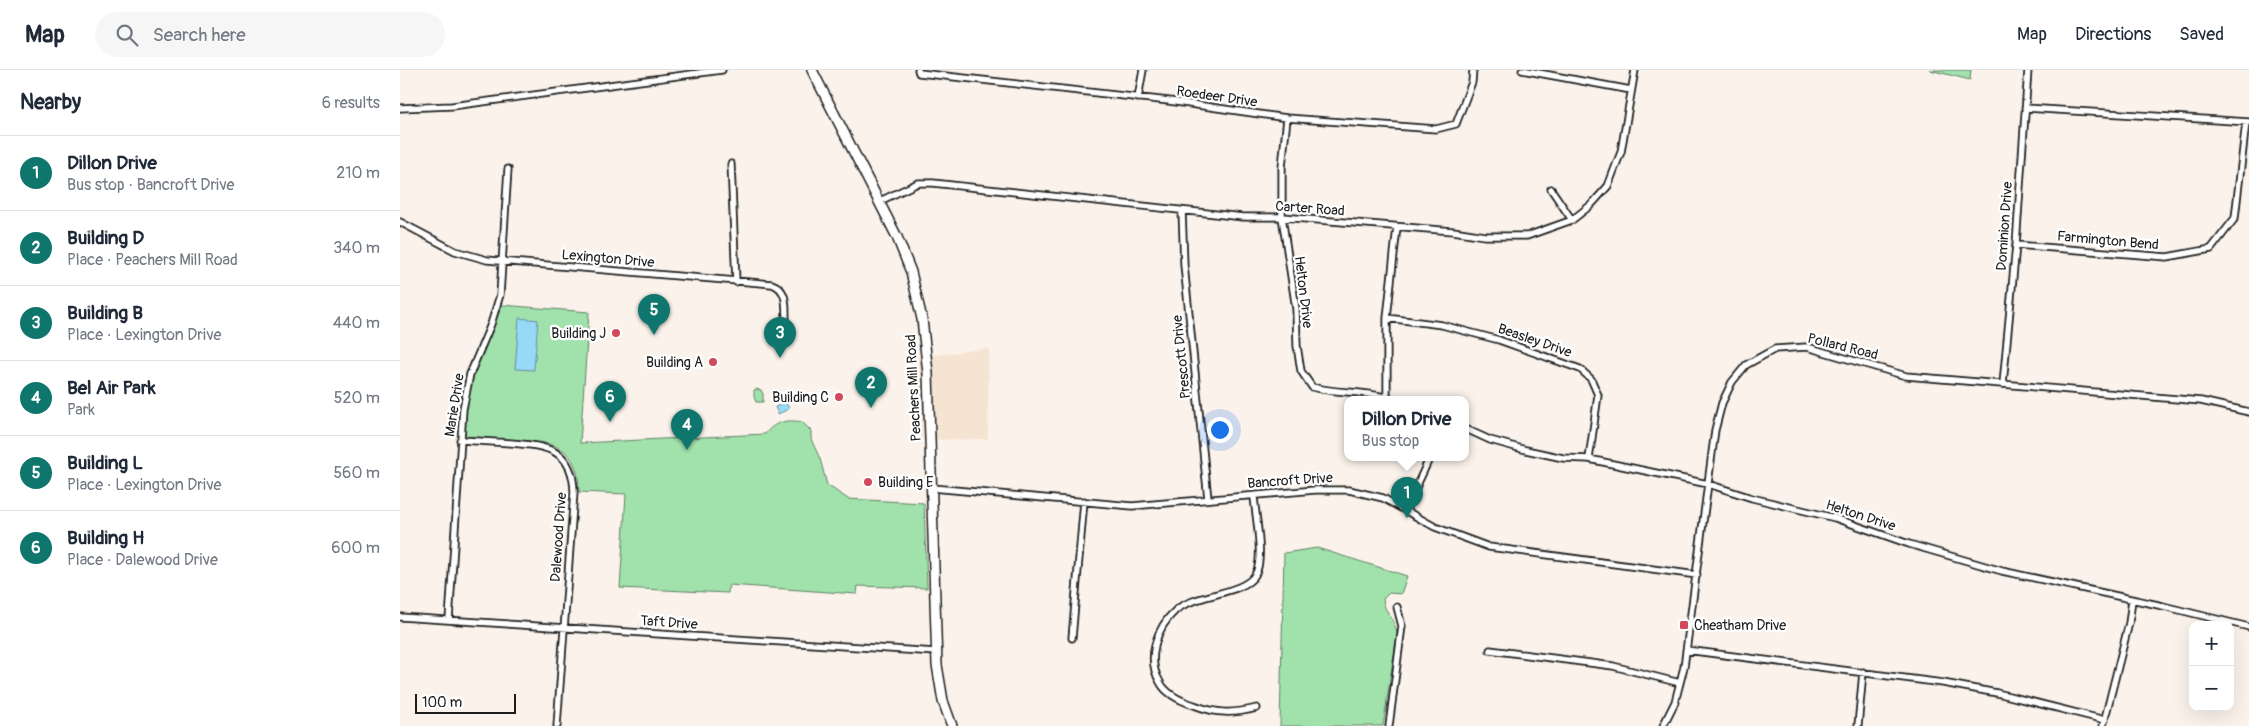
<!DOCTYPE html>
<meta charset="utf-8">
<style>
:root{--surface:#fff;--page:#f6f6f7;--text:#1f2937;--muted:#747a83;--line:#e0e1e3;--accent:#0f766e}
body{margin:0;font-family:Pangolin,sans-serif;background:var(--page);color:var(--text)}
.controls{position:absolute;right:15px;bottom:15px;display:grid;overflow:hidden;border-radius:10px;box-shadow:0 5px 20px #0002}
.controls button{width:45px;height:45px;display:grid;place-items:center;padding:0;border:0;border-bottom:1px solid var(--line);background:var(--surface);color:var(--text);font:25px sans-serif}
.scale{position:absolute;left:15px;bottom:12px;width:101px;box-sizing:border-box;padding-left:5px;border:2px solid #1c1c1c;border-top:0;font-size:14px;line-height:18px;white-space:nowrap;color:#1c1c1c;-webkit-text-stroke:4px #fff;paint-order:stroke}
.you{position:absolute;left:819px;top:359px;width:18px;height:18px;margin:-12px;border:4px solid #fff;border-radius:50%;background:#1a73e8;box-shadow:0 0 0 8px #1a73e833}
.badge{display:grid;place-items:center;width:32px;height:32px;border-radius:50%;background:var(--accent);color:#fff;font-size:16px;font-weight:700}
.pin{position:absolute;translate:-50% -41px;filter:drop-shadow(0 1px 2px #0008)}
.pin::after{content:'';position:absolute;top:26px;width:18px;height:15px;background:inherit;clip-path:polygon(0 0,100% 0,50% 100%)}
.popup{position:absolute;left:944px;top:326px;width:125px;height:65px;box-sizing:border-box;display:grid;place-content:center;border-radius:10px;background:var(--surface);filter:drop-shadow(0 1px 4px #0005);font-size:16px;white-space:nowrap;color:var(--muted)}
.popup b{font-size:19px;color:var(--text)}
.popup::after{content:'';position:absolute;left:50%;top:100%;margin-left:-10px;border:10px solid transparent;border-top-color:var(--surface)}
.list{margin:0;padding:0;list-style:none}
h2{display:flex;justify-content:space-between;align-items:center;height:65px;margin:0;padding:0 20px;font-size:21px}
h2 small{font-size:16px;font-weight:400;color:var(--muted)}
.list li{display:grid;grid-template-columns:32px 1fr auto;gap:15px;align-items:center;box-sizing:border-box;height:75px;padding:0 20px;border-top:1px solid var(--line)}
.list b{display:block;font-size:19px;white-space:nowrap}
.list p{margin:0;font-size:16px;white-space:nowrap;color:var(--muted)}
.list em{font-size:16px;font-style:normal;color:var(--muted)}
.icon{flex:none;width:28px;height:28px;fill:none;stroke:currentColor;stroke-width:2;stroke-linecap:round;stroke-linejoin:round}
.map{position:relative;flex:none;width:1849px;height:656px;overflow:hidden}
header{display:flex;align-items:center;gap:30px;box-sizing:border-box;height:70px;padding:0 25px;background:var(--surface);border-bottom:1px solid var(--line)}
header strong{font-size:24px}
nav{display:flex;gap:28px;margin-inline-start:auto;font-size:18px}
.search{width:350px;height:45px;background:var(--page);display:flex;align-items:center;gap:12px;box-sizing:border-box;padding:0 18px;border-radius:28px;color:var(--muted);font-size:19px}
main{display:flex}
aside{flex:1;background:var(--surface)}
.map>svg:first-child{display:block}
.built{fill:#f6e4d3}
.green{fill:#a1e2ac;stroke:#5e7f64}
.water{fill:#96daf8;stroke:#658ea0}
.lines{fill:none;stroke-linecap:round;stroke-linejoin:round}
.street-casing{stroke:#1c1c1c;stroke-width:9}
.primary-casing{stroke:#1c1c1c;stroke-width:12}
.street{stroke:#fff;stroke-width:5.5}
.primary{stroke:#fff;stroke-width:9}
.poi-dot{fill:#d1495b;stroke:#fff;stroke-width:2}
.labels{text-anchor:middle;stroke-width:4.5;stroke-linejoin:round;paint-order:stroke}
.street-label{font-size:14px;fill:#1c1c1c;stroke:#fff}
.poi-label{font-size:14px;fill:#1c1c1c;stroke:#fff;text-anchor:end}
</style>
<header>
<strong>Map</strong>
<div class="search"><svg class="icon" aria-label="search" viewBox="0 0 24 24"><circle cx="10" cy="10" r="6"/><path d="M15 15l6 6"/></svg>Search here</div>
<nav><a>Map</a><a>Directions</a><a>Saved</a></nav>
</header>
<main>
<aside>
<h2>Nearby<small>6 results</small></h2>
<ul class="list">
<li><span class="badge">1</span><div><b>Dillon Drive</b><p>Bus stop · Bancroft Drive</p></div><em>210 m</em></li>
<li><span class="badge">2</span><div><b>Building D</b><p>Place · Peachers Mill Road</p></div><em>340 m</em></li>
<li><span class="badge">3</span><div><b>Building B</b><p>Place · Lexington Drive</p></div><em>440 m</em></li>
<li><span class="badge">4</span><div><b>Bel Air Park</b><p>Park</p></div><em>520 m</em></li>
<li><span class="badge">5</span><div><b>Building L</b><p>Place · Lexington Drive</p></div><em>560 m</em></li>
<li><span class="badge">6</span><div><b>Building H</b><p>Place · Dalewood Drive</p></div><em>600 m</em></li>
</ul>
</aside>
<div class="map">
<svg width="1849" height="656" viewBox="0 0 1849 656">
<rect width="100%" height="100%" fill="#fbf3eb"/>
<filter id="ink" filterUnits="userSpaceOnUse"><feTurbulence type="fractalNoise" baseFrequency=".02" numOctaves="2"/><feDisplacementMap in="SourceGraphic" scale="10" xChannelSelector="R" yChannelSelector="G"/><feConvolveMatrix kernelMatrix="1 2 1 2 8 2 1 2 1" color-interpolation-filters="sRGB"/></filter>
<g filter="url(#ink)">
<path class="built" d="M589 278 588 369 521 370 518 287Z"/>
<path class="green" d="M1530 0H1571L1570 10Z
M102 235 189 242 180 373 365 364C374 352 387 349 402 352L411 361V369L420 389 427 415 448 429 524 433 527 518 458 516 457 524 329 515 328 523 220 518 226 424 179 422C179 375 153 372 115 370 98 369 81 368 64 366L66 337 71 312Z
M356 319 361 320 363 324V332H356L354 327V320Z
M917 478 1007 506 1001 524 989 523 983 529C984 543 996 550 997 564L983 656H880L884 483Z"/>
<path class="water" d="M119 248 138 250 134 300 115 299Z
M386 332 389 339 378 344 375 337Z"/>
<g class="lines">
<defs>
<path id="street" d="M518 0 519 3 769 31 887 48 1036 59 1056 54 1072 12 1073 0
M1122 0 1231 20
M738 28 743 0
M0 38 52 36 322 0
M1625 38 1849 52
M887 48 882 97V147L896 239 897 276 901 301 912 317C938 324 965 320 991 329
M331 94 336 212
M1151 119 1172 150
M480 131 518 113H533L843 147H882L1053 161 1085 166H1127L1172 150 1191 135 1208 116 1221 82 1235 0
M782 141 784 195 808 429
M0 152 55 181 87 190 372 214C390 220 385 241 386 257
M1616 175 1767 187 1811 179 1835 148 1846 52
M987 248 1042 255 1099 270 1180 299 1191 309 1198 325 1189 389
M1603 314 1616 175 1628 0
M987 328V248L997 157
M1066 359 1090 370 1126 380 1163 388 1189 389 1308 414 1352 428 1435 448 1509 474 1602 501 1763 536 1849 557
M60 370C77 371 94 372 111 373 147 376 173 379 174 422L157 656
M532 418 732 436 915 420H949L983 428 1035 457 1089 477 1297 505
M854 426C855 444 865 489 855 505 844 524 795 524 776 540 756 558 746 589 760 612 766 624 781 631 794 635 817 644 833 644 857 638
M1006 439 1030 387
M0 547 536 582
M49 550 63 339 70 304 91 254 100 225 108 99
M672 568 684 431
M1090 580 1213 596 1280 613
M1286 580 1543 613 1597 623 1705 650
M989 656 1002 556 997 537
M1263 656 1275 632 1284 597 1315 360 1322 333 1332 312 1346 295 1375 279 1407 277 1506 306 1801 331 1849 342
M1458 656 1463 602
M1703 656 1729 553 1732 530"/>
<path id="primary" d="M412 0 497 167 511 202 522 249 528 303 537 595 543 631 552 656"/>
</defs>
<use href="#street" class="street-casing"/>
<use href="#primary" class="primary-casing"/>
<use href="#street" class="street"/>
<use href="#primary" class="primary"/>
</g>
</g>
<g class="poi-dot">
<circle cx="216" cy="263" r="5"/>
<circle cx="313" cy="292" r="5"/>
<circle cx="439" cy="327" r="5"/>
<circle cx="468" cy="412" r="5"/>
<rect x="1279" y="550" width="10" height="10" rx="2.5"/>
</g>
<g class="labels">
<g class="street-label">
<text transform="translate(817 26) rotate(8)" y="5">Roedeer Drive</text>
<text transform="translate(910 138) rotate(4)" y="5">Carter Road</text>
<text transform="translate(1604 156) rotate(-86)" y="5">Dominion Drive</text>
<text transform="translate(1708 170) rotate(5)" y="5">Farmington Bend</text>
<text transform="translate(208 188) rotate(5)" y="5">Lexington Drive</text>
<text transform="translate(904 222) rotate(83)" y="5">Helton Drive</text>
<text transform="translate(1135 270) rotate(19)" y="5">Beasley Drive</text>
<text transform="translate(1443 276) rotate(14)" y="5">Pollard Road</text>
<text transform="translate(781 287) rotate(-96)" y="5">Prescott Drive</text>
<text transform="translate(513 318) rotate(-93)" y="5">Peachers Mill Road</text>
<text transform="translate(54 335) rotate(-81)" y="5">Marie Drive</text>
<text transform="translate(890 410) rotate(-4)" y="5">Bancroft Drive</text>
<text transform="translate(1461 445) rotate(18)" y="5">Helton Drive</text>
<text transform="translate(158 467) rotate(-86)" y="5">Dalewood Drive</text>
<text transform="translate(269 552) rotate(4)" y="5">Taft Drive</text>
</g>
<g class="poi-label">
<text x="206" y="268">Building J</text>
<text x="303" y="297">Building A</text>
<text x="429" y="332">Building C</text>
<text x="478" y="417" text-anchor="start">Building E</text>
<text x="1294" y="560" text-anchor="start">Cheatham Drive</text>
</g>
</g>
</svg>
<div class="controls">
<button>+</button>
<button>−</button>
</div>
<div class="scale">100 m</div>
<div class="you"></div>
<div class="pin badge" style="left:1007px;top:448px">1</div>
<div class="popup"><b>Dillon Drive</b>Bus stop</div>
<div class="pin badge" style="left:471px;top:338px">2</div>
<div class="pin badge" style="left:380px;top:288px">3</div>
<div class="pin badge" style="left:287px;top:380px">4</div>
<div class="pin badge" style="left:254px;top:265px">5</div>
<div class="pin badge" style="left:210px;top:352px">6</div>
</div>
</main>
